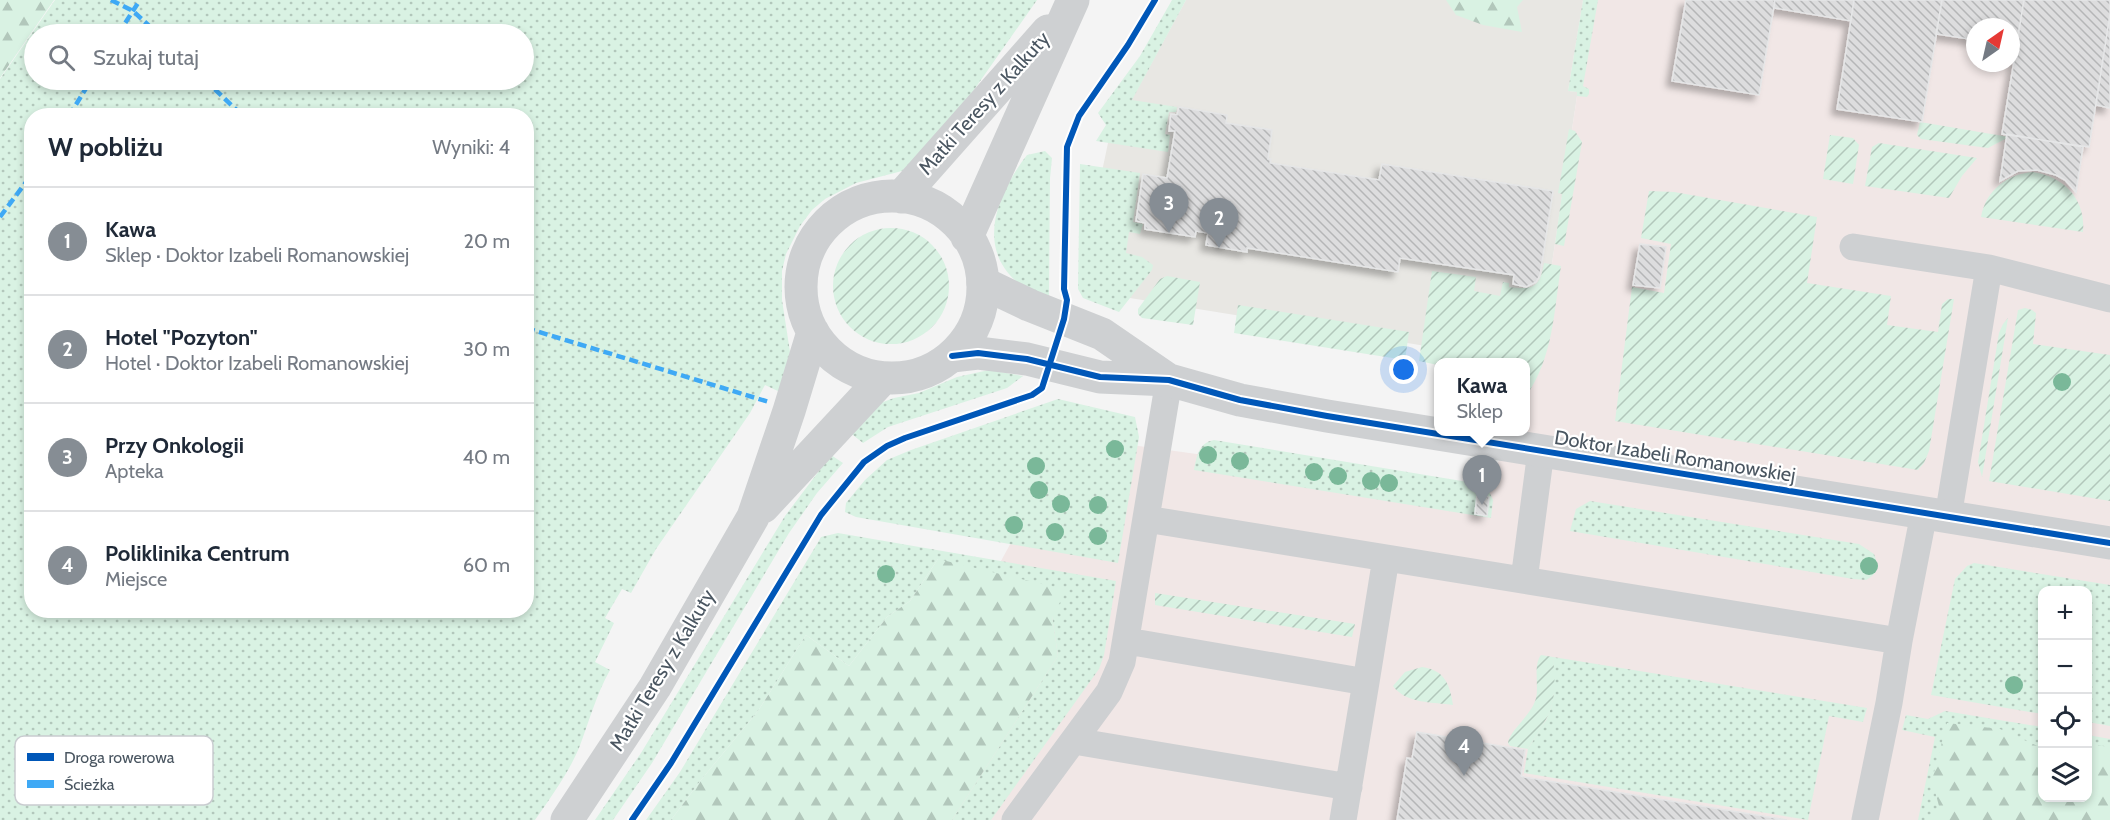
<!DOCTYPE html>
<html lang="pl">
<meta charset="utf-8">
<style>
:root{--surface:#fff;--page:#f6f6f7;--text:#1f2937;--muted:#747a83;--line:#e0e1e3;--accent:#868d94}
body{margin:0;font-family:Cabin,sans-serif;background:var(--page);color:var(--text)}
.controls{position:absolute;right:18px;bottom:18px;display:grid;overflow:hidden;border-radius:12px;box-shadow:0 3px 9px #0003}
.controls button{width:54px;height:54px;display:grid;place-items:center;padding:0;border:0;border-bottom:2px solid var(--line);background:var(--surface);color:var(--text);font:30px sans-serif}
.compass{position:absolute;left:1966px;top:18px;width:54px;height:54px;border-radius:50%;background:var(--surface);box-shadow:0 3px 9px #0003;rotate:34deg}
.you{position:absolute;left:1404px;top:370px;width:21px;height:21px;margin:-15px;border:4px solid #fff;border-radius:50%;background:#1a73e8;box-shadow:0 0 0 9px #1a73e833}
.badge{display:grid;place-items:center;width:39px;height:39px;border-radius:50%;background:var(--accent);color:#fff;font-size:20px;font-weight:700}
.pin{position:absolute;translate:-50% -50px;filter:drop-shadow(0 2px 3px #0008)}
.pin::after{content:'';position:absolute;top:32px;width:21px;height:18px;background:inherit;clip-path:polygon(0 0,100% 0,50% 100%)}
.popup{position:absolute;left:1434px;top:358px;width:96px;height:78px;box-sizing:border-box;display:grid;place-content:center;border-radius:12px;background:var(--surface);filter:drop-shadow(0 2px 4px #0005);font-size:20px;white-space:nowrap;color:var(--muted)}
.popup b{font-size:22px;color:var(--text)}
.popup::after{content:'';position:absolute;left:50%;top:100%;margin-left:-12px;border:12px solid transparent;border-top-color:var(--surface)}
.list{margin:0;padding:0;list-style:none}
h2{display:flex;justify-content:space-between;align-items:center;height:78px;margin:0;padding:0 24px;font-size:26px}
h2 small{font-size:20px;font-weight:400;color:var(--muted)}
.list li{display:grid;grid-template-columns:39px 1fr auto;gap:18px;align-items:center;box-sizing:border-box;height:108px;padding:0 24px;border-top:2px solid var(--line)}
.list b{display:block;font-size:22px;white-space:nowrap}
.list p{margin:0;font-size:20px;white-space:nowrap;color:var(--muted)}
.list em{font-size:20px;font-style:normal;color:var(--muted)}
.icon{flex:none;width:33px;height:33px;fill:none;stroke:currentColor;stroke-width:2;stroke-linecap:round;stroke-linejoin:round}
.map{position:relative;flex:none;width:2110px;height:820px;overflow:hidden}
.search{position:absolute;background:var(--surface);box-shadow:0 3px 9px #0003;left:24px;top:24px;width:510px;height:66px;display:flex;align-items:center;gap:15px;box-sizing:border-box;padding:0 21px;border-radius:33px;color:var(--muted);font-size:22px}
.panel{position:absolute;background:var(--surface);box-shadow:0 3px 9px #0003;left:24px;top:108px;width:510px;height:510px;border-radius:24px}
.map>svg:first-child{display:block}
.commercial{fill:#e8e7e3}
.medical{fill:#f1e7e6;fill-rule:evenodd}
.grass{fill:url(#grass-dots);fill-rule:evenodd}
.forest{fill:url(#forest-firs)}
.garden{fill:url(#garden-furrows)}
.building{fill:url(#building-back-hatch);stroke:#e5e6e7;stroke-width:1.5;filter:url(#shadow)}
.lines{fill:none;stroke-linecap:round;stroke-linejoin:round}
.service{stroke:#ced0d2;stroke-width:27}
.minor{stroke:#ced0d2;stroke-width:33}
.tertiary{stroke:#ced0d2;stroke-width:33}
.quiet{stroke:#3fa9f5;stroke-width:4.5;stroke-dasharray:9 4.5;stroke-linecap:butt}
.cycleway-casing{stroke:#fff;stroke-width:10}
.cycleway{stroke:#0057b8;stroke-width:6}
.tree{fill:#7ab899}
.labels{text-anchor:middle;stroke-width:4.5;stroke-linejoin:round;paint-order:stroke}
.street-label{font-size:20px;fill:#4a5661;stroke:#fff}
.key{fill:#fff;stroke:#c9ccd0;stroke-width:1.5}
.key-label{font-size:16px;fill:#4a5661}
</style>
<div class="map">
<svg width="2110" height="820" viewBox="0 0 2110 820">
<defs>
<pattern id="grass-dots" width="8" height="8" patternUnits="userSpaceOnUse" patternTransform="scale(1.5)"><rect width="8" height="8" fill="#d9f2e3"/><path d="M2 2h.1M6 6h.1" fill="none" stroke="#b2c7bb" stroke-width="1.8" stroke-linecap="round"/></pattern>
<pattern id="forest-firs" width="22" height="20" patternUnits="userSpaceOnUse" patternTransform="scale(1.5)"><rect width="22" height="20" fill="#d9f2e3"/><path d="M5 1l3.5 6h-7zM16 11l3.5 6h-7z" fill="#b2c7bb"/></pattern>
<pattern id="garden-furrows" width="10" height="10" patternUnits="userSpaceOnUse" patternTransform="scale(1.5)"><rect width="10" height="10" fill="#d9f2e3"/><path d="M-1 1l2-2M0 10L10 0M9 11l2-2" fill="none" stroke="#b2c7bb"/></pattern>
<pattern id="building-back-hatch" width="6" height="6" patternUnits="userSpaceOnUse" patternTransform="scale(1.5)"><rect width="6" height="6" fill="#ddddde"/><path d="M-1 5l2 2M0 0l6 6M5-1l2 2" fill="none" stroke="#b5b6b7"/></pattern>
<filter id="shadow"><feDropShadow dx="-5.5" dy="5.5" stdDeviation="3" flood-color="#0004"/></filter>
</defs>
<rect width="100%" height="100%" fill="#f4f4f4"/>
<path class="commercial" d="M1186 0H1583L1568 91 1577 92V96L1537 364 1093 292 1084 257 1108 143Z"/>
<path class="medical" d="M1583 0H2110V820H860L1026 515 1103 441 1486 494 1510 432H1526V393L1537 364 1577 96V92L1568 91ZM1975 27H2011V63H1975ZM2042 590H2088V798H2042Z"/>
<path class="grass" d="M55 0H1037L941 137 902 171 856 183 825 199 812 210 800 226 786 254 782 271V300L790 352 780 392 765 385 750 413 656 549 631 593 622 589 605 618 614 623 595 662 610 670C596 695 589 722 579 748 568 774 551 797 535 820H0V79ZM34 34H524V80H34ZM32 116H526V610H32Z
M1172 0H1186L1132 100 1177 107 1176 112H1169L1165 134 1170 135 1168 152 1096 141 1106 125 1098 113 1140 56Z
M1583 0H1598L1583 86 1589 89V94L1587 97 1577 96V92L1568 91Z
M1045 151 1052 158 1050 178 1049 299C1037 294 1025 289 1016 281 975 245 999 191 1027 155Z
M1080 164 1140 173 1133 222 1143 224 1140 234 1129 232 1126 253 1142 257 1153 265 1152 270 1119 312 1083 298 1078 289Z
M989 370 1023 376 1007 388 888 427 863 443 848 431 875 405 894 398 919 393 957 377Z
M1058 399 1135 417 1139 437 1118 563 856 517 845 512 846 503 865 480 887 460 911 450Z
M1214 440 1486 485 1493 500 1491 518 1194 470C1197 456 1198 443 1214 440Z
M831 455 843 463 817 493 789 533 652 763 613 820H595L641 753 785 516Z
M1590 501 1859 544 1874 554C1879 566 1878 574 1866 580L1853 579 1570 531 1576 509Z
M838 533 1116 581 1104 655 1099 669 991 820H952L1058 656 1052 616 938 559 910 601 887 617 849 666 806 635 758 711 701 780 671 820H646L680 772 817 544 821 537Z
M1974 563 2110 585V726L2088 722V590H2042V714L1931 695 1955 579 1967 566Z
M1553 657 1867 708 1863 722 1829 716 1808 820 1524 773 1528 749 1546 720 1551 708 1554 692Z
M1945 711 2042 727V798H2088V735L2110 739V820H1918L1935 737 1902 730 1906 715 1928 719Z"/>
<path class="forest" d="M0 0H54L0 78Z
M1446 0H1523L1517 7 1522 32 1483 25 1456 15Z
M938 559 1067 590 1052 616 1058 656 952 820H671L701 780 758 711 806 635 849 666 887 617 910 601Z
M1947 723 2000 729 2042 748V798H2088V744L2110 747V820H1931L1939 806 1932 780Z"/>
<path class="garden" d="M1920 122 2009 137 1988 148 1921 139 1917 135Z
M1569 129 1575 131 1582 142 1564 246 1555 244 1562 194 1558 193Z
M1830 135 1853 138 1859 145 1853 184 1823 179Z
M1879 143 1977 158 1962 176 1949 198 1865 186 1872 147Z
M2033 172C2065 177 2086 200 2083 232L1981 217C1986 190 2007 174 2033 172Z
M1649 191 1674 192 1817 217 1807 283 1891 296 1887 325 1938 332 1942 304 1948 299H1954L1929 451 1924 463 1918 470 1615 421 1632 287 1664 293 1671 244 1641 238Z
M833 286a58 58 0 1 1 116 0a58 58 0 1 1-116 0Z
M1544 263 1561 266C1554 311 1553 358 1526 396V362H1438V365L1419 361 1432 271 1476 277 1474 291 1500 296 1503 282 1509 283V287C1533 290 1540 288 1544 263Z
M1167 276 1200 282 1193 325 1142 318 1138 314V309L1160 279Z
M1238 305 1409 332 1405 360 1234 333Z
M2025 308 2032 310 2036 313 2033 344 2110 355V501L1989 481 2018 310Z
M2008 318 1982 477 1978 462 1999 333 2003 324Z
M1155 593 1355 624 1352 637 1155 605Z
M1541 655 1553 657C1555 678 1557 702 1545 721 1540 731 1533 740 1528 749L1510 746 1508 743C1509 731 1532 715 1536 698 1539 685 1533 665 1541 655Z
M1422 667C1445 670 1450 685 1453 705 1434 702 1406 704 1393 686L1405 672Z"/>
<path class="building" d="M1686 0H1775L1759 95 1672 81Z
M1775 0H1854L1851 21 1774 8Z
M1854 0H1942L1922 122 1837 109Z
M1942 0H2024L2016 47 2011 46V27H1975V40L1936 34Z
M2024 0H2110V14L2089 147 2002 134Z
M2110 14V108L2096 105Z
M1179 107 1227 115 1226 123 1272 130 1268 159H1271L1270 163 1379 180 1382 164 1553 191 1540 275 1536 282 1526 287 1513 284 1514 275 1400 258 1398 272 1247 248V252L1206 245 1208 233 1196 231 1195 237 1145 229V223L1136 221 1143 174 1167 178 1175 131H1169L1171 114 1177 115Z
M2007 134 2083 147 2076 192 2065 180 2056 175 2037 170 2018 171 2000 181Z
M1640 244 1666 247 1660 288 1633 285Z
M1477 495 1489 497 1487 516 1475 514Z
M1417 732 1525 750 1521 776 1524 777 1787 820H1397L1407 758 1412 759Z"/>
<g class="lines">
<path class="service" d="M1853 247 1989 268 2110 299
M1948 517 1989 268
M1146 519 1899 641 1924 513
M1524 580 1541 451
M1127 641 1366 682 1343 820
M1366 682 1386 558
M1074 741 1349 787
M1015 820 1109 692 1122 662 1169 380
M1865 820 1889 703 1899 641"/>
<path class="minor" d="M983 283 1029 305 1102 334 1169 380
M952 356 978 353 1027 359 1100 377 1169 380 1240 400 1327 416 2110 543"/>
<path class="tertiary" d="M801 287a91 91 0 1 1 182 0a91 91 0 1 1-182 0Z
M901 197 1048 31
M967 237 1073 0
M763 507 883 378
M567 820 655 687 753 517 789 411 813 332"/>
<path class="quiet" d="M111 0 133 11 158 34
M118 34 140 0
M205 80 243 116
M69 116 91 80
M0 217 32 174
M526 328 769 402"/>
<defs>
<path id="cycleway" d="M952 356 978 353 1027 359 1100 377 1169 380 1240 400 1327 416 2110 543
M632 820 671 763 821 515 864 462 887 446 905 438 1032 395 1042 388 1064 319 1067 300 1064 289 1067 147 1079 116 1128 45 1155 0"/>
</defs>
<use href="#cycleway" class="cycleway-casing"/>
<use href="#cycleway" class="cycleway"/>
</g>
<g class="tree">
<circle cx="2062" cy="382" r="9"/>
<circle cx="1115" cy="449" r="9"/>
<circle cx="1208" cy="455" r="9"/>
<circle cx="1240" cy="461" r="9"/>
<circle cx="1036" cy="466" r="9"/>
<circle cx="1314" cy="472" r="9"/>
<circle cx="1338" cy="476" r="9"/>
<circle cx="1371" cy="481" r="9"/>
<circle cx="1389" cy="483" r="9"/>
<circle cx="1039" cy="490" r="9"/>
<circle cx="1061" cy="504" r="9"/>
<circle cx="1098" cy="505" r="9"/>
<circle cx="1014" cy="525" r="9"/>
<circle cx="1055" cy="532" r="9"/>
<circle cx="1098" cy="536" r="9"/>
<circle cx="1869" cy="566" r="9"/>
<circle cx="886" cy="574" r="9"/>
<circle cx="2014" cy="685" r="9"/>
</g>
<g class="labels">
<g class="street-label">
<text transform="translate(984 103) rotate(-48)" y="7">Matki Teresy z Kalkuty</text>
<text transform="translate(1675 456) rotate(9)" y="7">Doktor Izabeli Romanowskiej</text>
<text transform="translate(662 670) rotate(-59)" y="7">Matki Teresy z Kalkuty</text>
</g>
</g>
<rect x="15" y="736" width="198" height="69" rx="9" class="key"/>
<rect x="27" y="753" width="27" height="8" fill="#0057b8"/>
<rect x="27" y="780" width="27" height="8" fill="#3fa9f5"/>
<g class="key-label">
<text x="64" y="763">Droga rowerowa</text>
<text x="64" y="790">Ścieżka</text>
</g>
</svg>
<div class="controls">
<button>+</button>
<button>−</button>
<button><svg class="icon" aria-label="locate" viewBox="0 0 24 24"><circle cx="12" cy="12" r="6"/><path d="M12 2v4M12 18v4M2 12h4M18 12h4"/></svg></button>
<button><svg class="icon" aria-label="layers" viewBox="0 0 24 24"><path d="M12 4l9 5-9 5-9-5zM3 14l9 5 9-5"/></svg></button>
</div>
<svg class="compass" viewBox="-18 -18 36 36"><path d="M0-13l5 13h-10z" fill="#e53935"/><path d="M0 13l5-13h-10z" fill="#747a83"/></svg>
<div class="you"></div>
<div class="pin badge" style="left:1482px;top:505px">1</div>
<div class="popup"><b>Kawa</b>Sklep</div>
<div class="pin badge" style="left:1219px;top:248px">2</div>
<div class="pin badge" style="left:1169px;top:233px">3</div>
<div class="pin badge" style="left:1464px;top:776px">4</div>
<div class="search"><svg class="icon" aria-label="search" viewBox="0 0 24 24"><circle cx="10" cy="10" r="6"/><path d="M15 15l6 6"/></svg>Szukaj tutaj</div>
<section class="panel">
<h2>W pobliżu<small>Wyniki: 4</small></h2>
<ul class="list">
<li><span class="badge">1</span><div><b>Kawa</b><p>Sklep · Doktor Izabeli Romanowskiej</p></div><em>20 m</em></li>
<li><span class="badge">2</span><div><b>Hotel &quot;Pozyton&quot;</b><p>Hotel · Doktor Izabeli Romanowskiej</p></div><em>30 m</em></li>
<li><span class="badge">3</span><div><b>Przy Onkologii</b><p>Apteka</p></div><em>40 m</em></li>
<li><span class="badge">4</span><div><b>Poliklinika Centrum</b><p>Miejsce</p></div><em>60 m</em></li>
</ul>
</section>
</div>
